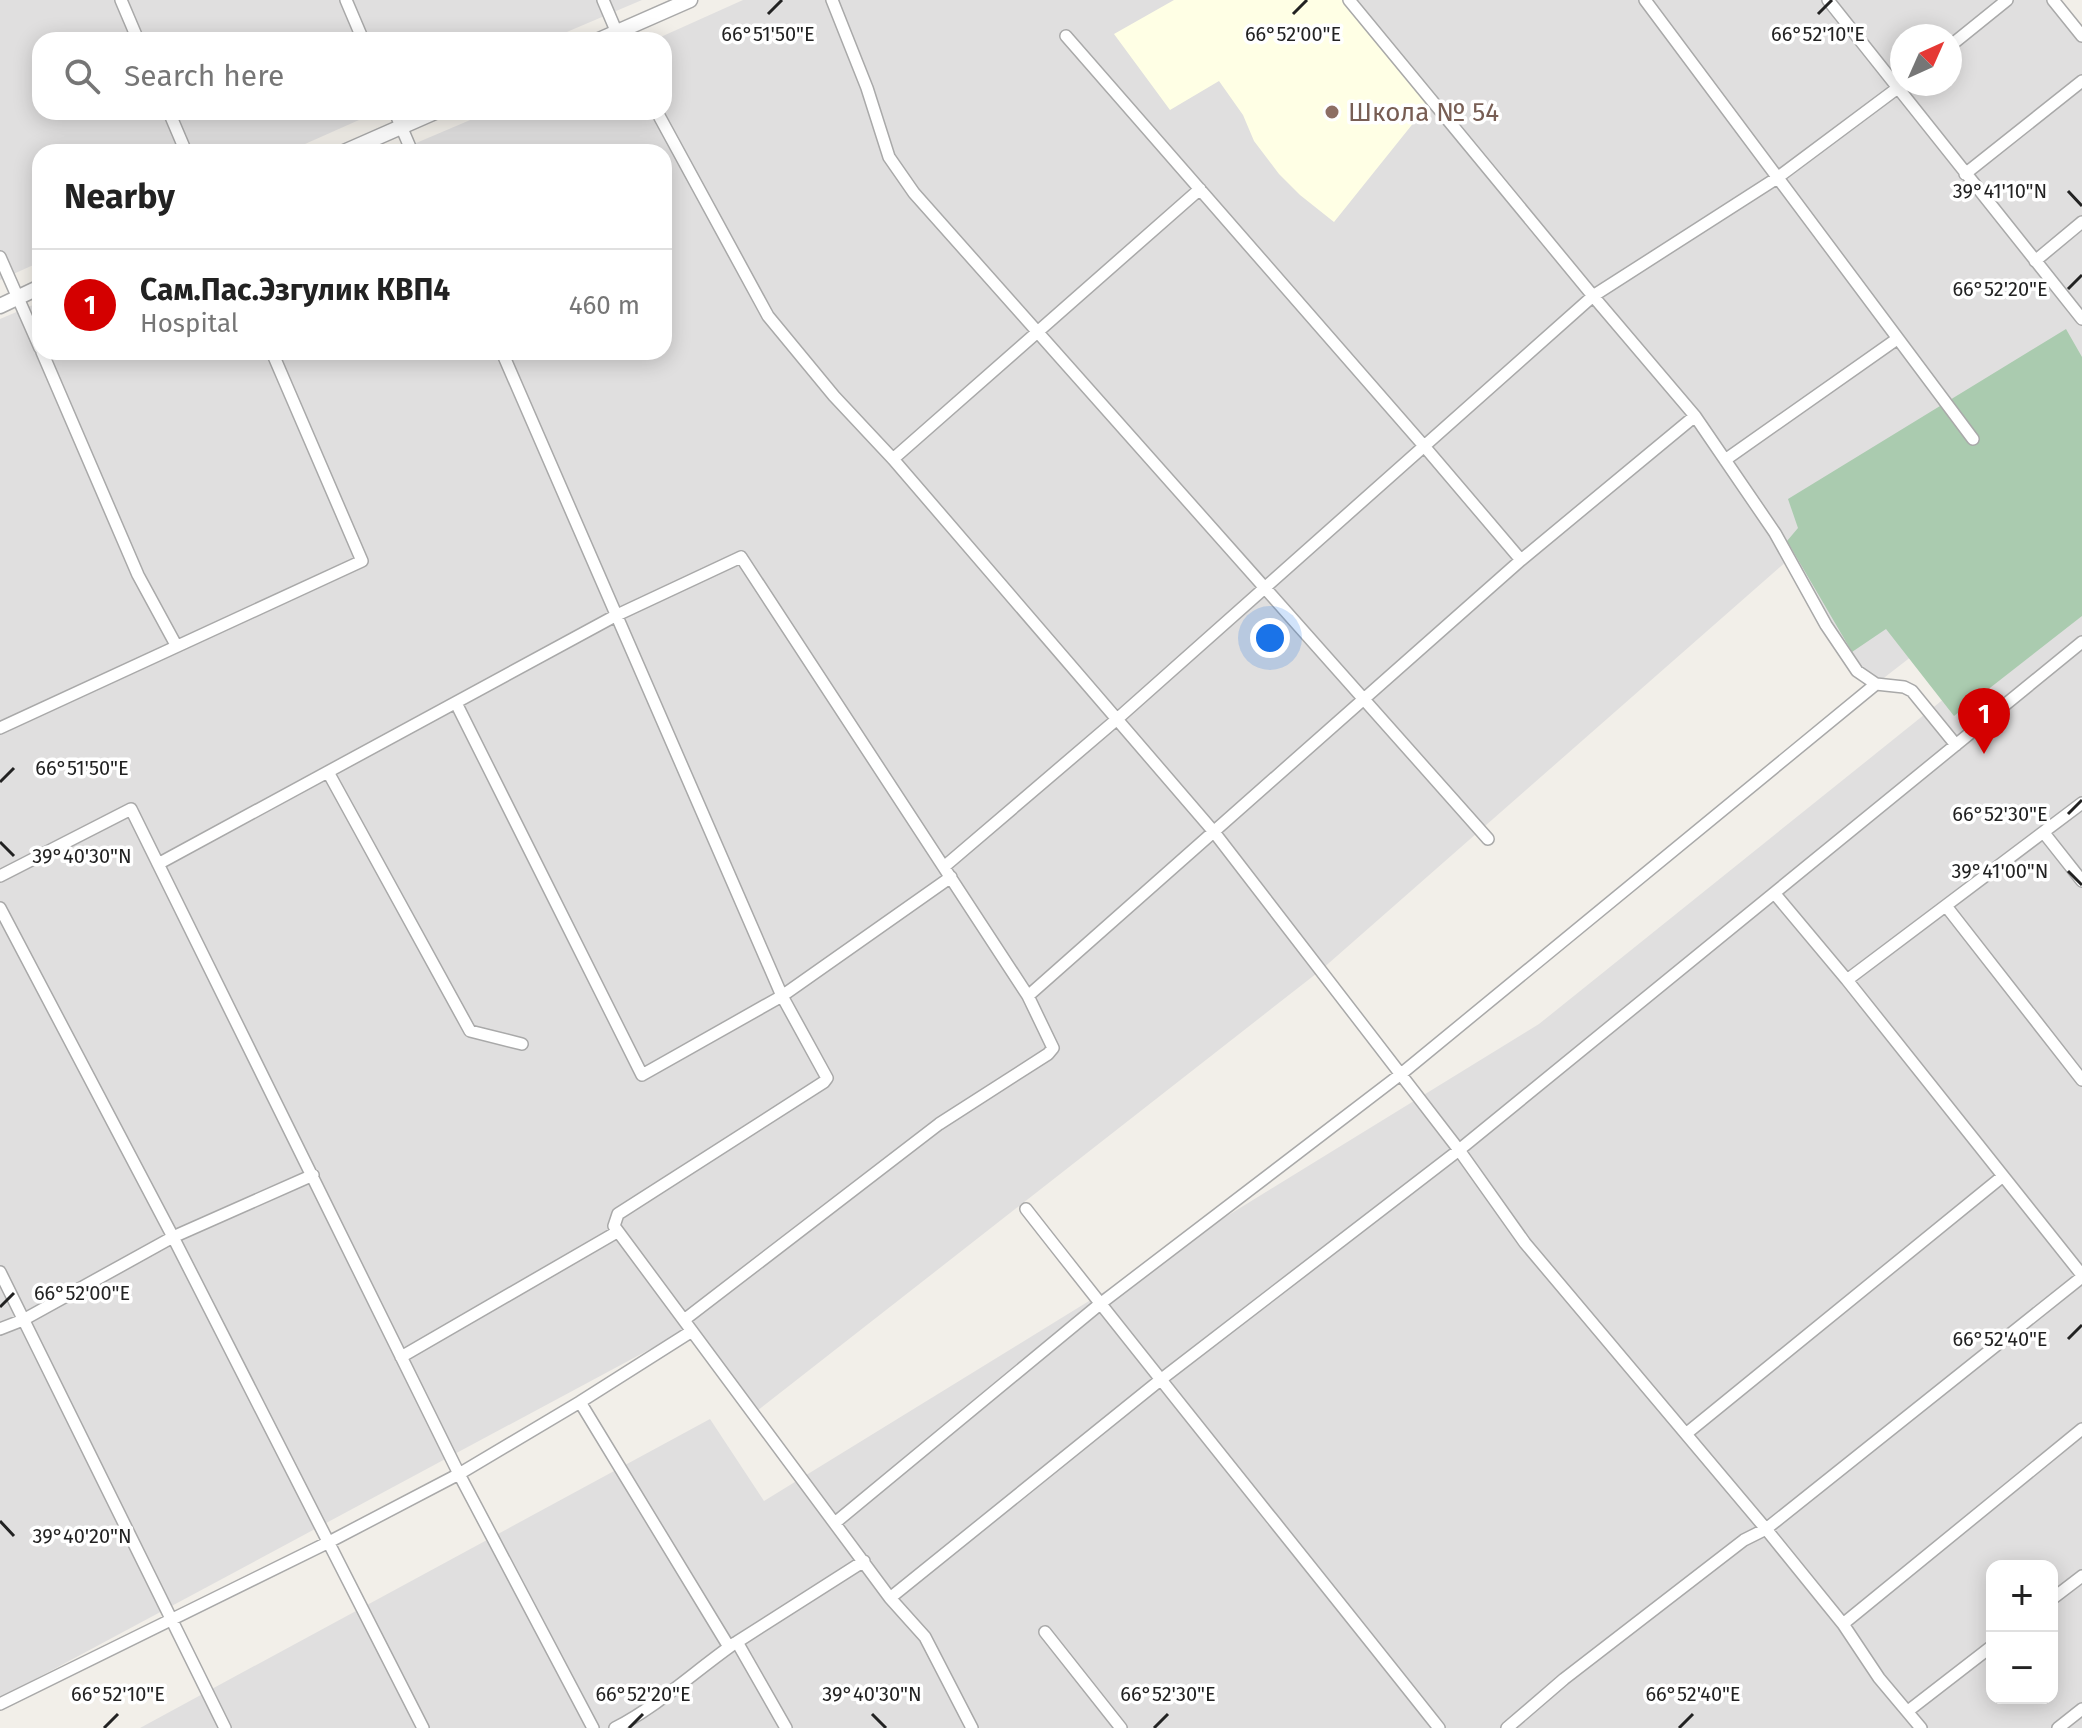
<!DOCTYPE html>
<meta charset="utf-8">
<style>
:root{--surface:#fff;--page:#f6f6f6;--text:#222;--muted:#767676;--line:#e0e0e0;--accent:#d40000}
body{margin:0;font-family:"Fira Sans",sans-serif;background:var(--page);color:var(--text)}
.controls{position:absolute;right:24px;bottom:24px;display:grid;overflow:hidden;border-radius:16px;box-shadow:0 4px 20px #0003}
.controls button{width:72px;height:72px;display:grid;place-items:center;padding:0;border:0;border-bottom:2px solid var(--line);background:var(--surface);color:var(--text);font:40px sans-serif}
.compass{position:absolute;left:1890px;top:24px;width:72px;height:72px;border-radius:50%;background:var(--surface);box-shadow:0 4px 20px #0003;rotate:45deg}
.you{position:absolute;left:1270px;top:638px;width:28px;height:28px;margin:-20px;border:6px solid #fff;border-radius:50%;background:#1a73e8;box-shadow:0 0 0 12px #1a73e833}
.badge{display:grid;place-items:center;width:52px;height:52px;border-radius:50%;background:var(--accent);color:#fff;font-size:26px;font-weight:700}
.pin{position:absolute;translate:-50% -66px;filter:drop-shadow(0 2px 4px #0008)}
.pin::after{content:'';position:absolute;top:42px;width:28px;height:24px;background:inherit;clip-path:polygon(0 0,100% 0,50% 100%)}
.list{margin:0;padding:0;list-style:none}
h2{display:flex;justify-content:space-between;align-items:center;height:104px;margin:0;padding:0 32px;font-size:34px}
h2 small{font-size:26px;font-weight:400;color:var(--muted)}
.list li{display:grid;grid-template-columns:52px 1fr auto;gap:24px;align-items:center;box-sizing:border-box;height:112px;padding:0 32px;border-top:2px solid var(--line)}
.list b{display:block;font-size:30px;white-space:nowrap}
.list p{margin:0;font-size:26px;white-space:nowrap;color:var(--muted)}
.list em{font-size:26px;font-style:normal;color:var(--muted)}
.icon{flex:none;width:44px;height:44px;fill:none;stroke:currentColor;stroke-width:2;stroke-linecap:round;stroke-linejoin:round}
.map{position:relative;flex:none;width:2082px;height:1728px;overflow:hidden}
.search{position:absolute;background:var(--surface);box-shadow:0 4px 20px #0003;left:32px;top:32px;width:640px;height:88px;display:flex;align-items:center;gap:20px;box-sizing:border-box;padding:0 28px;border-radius:24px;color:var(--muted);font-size:30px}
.panel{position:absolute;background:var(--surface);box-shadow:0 4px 20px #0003;left:32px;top:144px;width:640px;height:216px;border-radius:24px}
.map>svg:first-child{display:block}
.residential{fill:#e0dfdf;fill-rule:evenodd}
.education{fill:#ffffe5}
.cemetery{fill:#aacbaf}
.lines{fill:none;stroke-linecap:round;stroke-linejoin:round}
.minor-casing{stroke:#a9a9a9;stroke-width:14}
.tertiary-casing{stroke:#a9a9a9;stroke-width:17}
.minor{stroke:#fff;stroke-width:11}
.tertiary{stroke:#fff;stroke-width:14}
.ticks{fill:none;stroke:#222;stroke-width:3}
.education-dot{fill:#8d6e63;stroke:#fff;stroke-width:3}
.labels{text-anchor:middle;stroke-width:7;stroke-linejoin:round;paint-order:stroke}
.education-label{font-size:26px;fill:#785e54;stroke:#fff;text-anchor:start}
.ticks-label{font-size:20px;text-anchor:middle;fill:#222;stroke:#fff;stroke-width:7;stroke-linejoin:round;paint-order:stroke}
</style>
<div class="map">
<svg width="2082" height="1728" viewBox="0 0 2082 1728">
<rect width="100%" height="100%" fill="#f2efe9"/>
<path class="residential" d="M0 0H642L548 40H40V112H377L287 152H40V262L0 280Z
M743 0H2053L2082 36V524L1876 684 1857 671 1788 560 1321 970 753 1414 684 1331 0 1698V319L40 302V352H664V152H395L489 112H664V40H654ZM1902 36H1950V84H1902Z
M2082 588V1728H140L710 1419 764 1501 1539 1024ZM1992 1566H2052V1698H1992Z"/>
<path class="education" d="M1174 0H1349L1431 101 1334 222 1300 195 1279 174 1254 141 1243 115 1219 81 1170 110 1114 34Z"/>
<path class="cemetery" d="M2066 329 2082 357V616L1954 716 1886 629 1852 652 1787 541 1798 528 1788 499Z"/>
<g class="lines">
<defs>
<path id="minor" d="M121 0 138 40
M346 0 363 40
M603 0 620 40
M832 0 867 88 889 157 914 193 1488 839
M1349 0 1593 296 1695 416 1775 533 1826 625 1857 671 1876 684 1904 687 1912 691 1956 745
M1645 0 1973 439
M1828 0 2082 319
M2053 0 2082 36
M1066 36 1424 446 1521 560
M1950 46 2007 0
M169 112 186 152
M395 112 412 152
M657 112 768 316 834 396 893 459 1214 832 1459 1150 1525 1243 1766 1529 1843 1624 1879 1678 1921 1728
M1965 174 2082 81
M0 257 40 348
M2035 261 2082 222
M42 352 138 575 176 645
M502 352 782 996 827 1078 824 1082 618 1214 614 1226 890 1598 925 1637 972 1728
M893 459 1200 189
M1725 460 1897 339
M456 703 642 1075 782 996 951 877
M0 728 362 561 272 352
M328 772 470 1031 522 1044
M2044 833 2082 881
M158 864 615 616 741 557 1028 996 1053 1048 1048 1054 939 1124 684 1320
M945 866 1116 720 1593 296 1777 178 1903 84
M0 876 131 809 459 1474 593 1728
M1775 894 1847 980 2082 1275
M1946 906 2082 1080
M0 908 173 1237 423 1728
M1847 980 2082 803
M1028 996 1521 560 1695 416
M1026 1209C1162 1383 1302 1555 1439 1728
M0 1272 225 1728
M0 1329 23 1320 173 1237 313 1175
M401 1357 617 1232
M580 1402 729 1647
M1687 1433 2003 1176
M836 1522 1100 1304 1401 1074 1876 684
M890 1598 1159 1381 1459 1150 2082 642
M2052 1599 2082 1576
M1843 1624 2082 1429
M1045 1632 1121 1728
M0 1704 329 1542 459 1474 580 1402 692 1331
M1908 1711 1992 1646
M615 1728C658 1706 695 1671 735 1643
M786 1728 737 1642 864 1561
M1507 1728 1564 1679 1744 1540 1766 1529 2082 1277
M2058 1728 2082 1709"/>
<path id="tertiary" d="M599 40 690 0
M344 152 435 112
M0 306 40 287"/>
</defs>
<use href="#minor" class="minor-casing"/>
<use href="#tertiary" class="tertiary-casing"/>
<use href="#minor" class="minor"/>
<use href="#tertiary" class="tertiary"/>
</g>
<path class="ticks" d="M768 14 782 0M1293 14 1307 0M1818 14 1832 0M2068 191 2082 206M2068 289 2082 275M0 782 14 768M2068 814 2082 800M0 842 14 856M2068 871 2082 885M0 1307 14 1293M2068 1339 2082 1325M0 1521 14 1536M872 1714 886 1728M104 1728 118 1714M629 1728 643 1714M1154 1728 1168 1714M1679 1728 1693 1714"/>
<circle class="education-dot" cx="1332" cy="112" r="8"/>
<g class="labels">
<g class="education-label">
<text x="1348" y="121">Школа № 54</text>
</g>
</g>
<g class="ticks-label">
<text x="768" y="41">66°51'50"E</text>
<text x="1293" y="41">66°52'00"E</text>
<text x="1818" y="41">66°52'10"E</text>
<text x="2000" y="198">39°41'10"N</text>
<text x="2000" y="296">66°52'20"E</text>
<text x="82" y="775">66°51'50"E</text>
<text x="2000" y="821">66°52'30"E</text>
<text x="82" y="863">39°40'30"N</text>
<text x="2000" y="878">39°41'00"N</text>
<text x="82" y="1300">66°52'00"E</text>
<text x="2000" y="1346">66°52'40"E</text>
<text x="82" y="1543">39°40'20"N</text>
<text x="118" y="1701">66°52'10"E</text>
<text x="643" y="1701">66°52'20"E</text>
<text x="1168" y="1701">66°52'30"E</text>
<text x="1693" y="1701">66°52'40"E</text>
<text x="872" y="1701">39°40'30"N</text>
</g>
</svg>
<div class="controls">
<button>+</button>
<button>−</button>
</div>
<svg class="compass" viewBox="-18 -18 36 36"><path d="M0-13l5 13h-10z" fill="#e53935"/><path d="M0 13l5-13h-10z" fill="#767676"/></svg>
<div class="you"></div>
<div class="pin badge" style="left:1984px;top:754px">1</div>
<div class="search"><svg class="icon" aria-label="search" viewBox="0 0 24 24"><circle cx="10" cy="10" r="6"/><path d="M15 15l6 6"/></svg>Search here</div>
<section class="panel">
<h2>Nearby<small></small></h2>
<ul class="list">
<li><span class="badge">1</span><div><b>Сам.Пас.Эзгулик КВП4</b><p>Hospital</p></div><em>460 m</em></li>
</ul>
</section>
</div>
